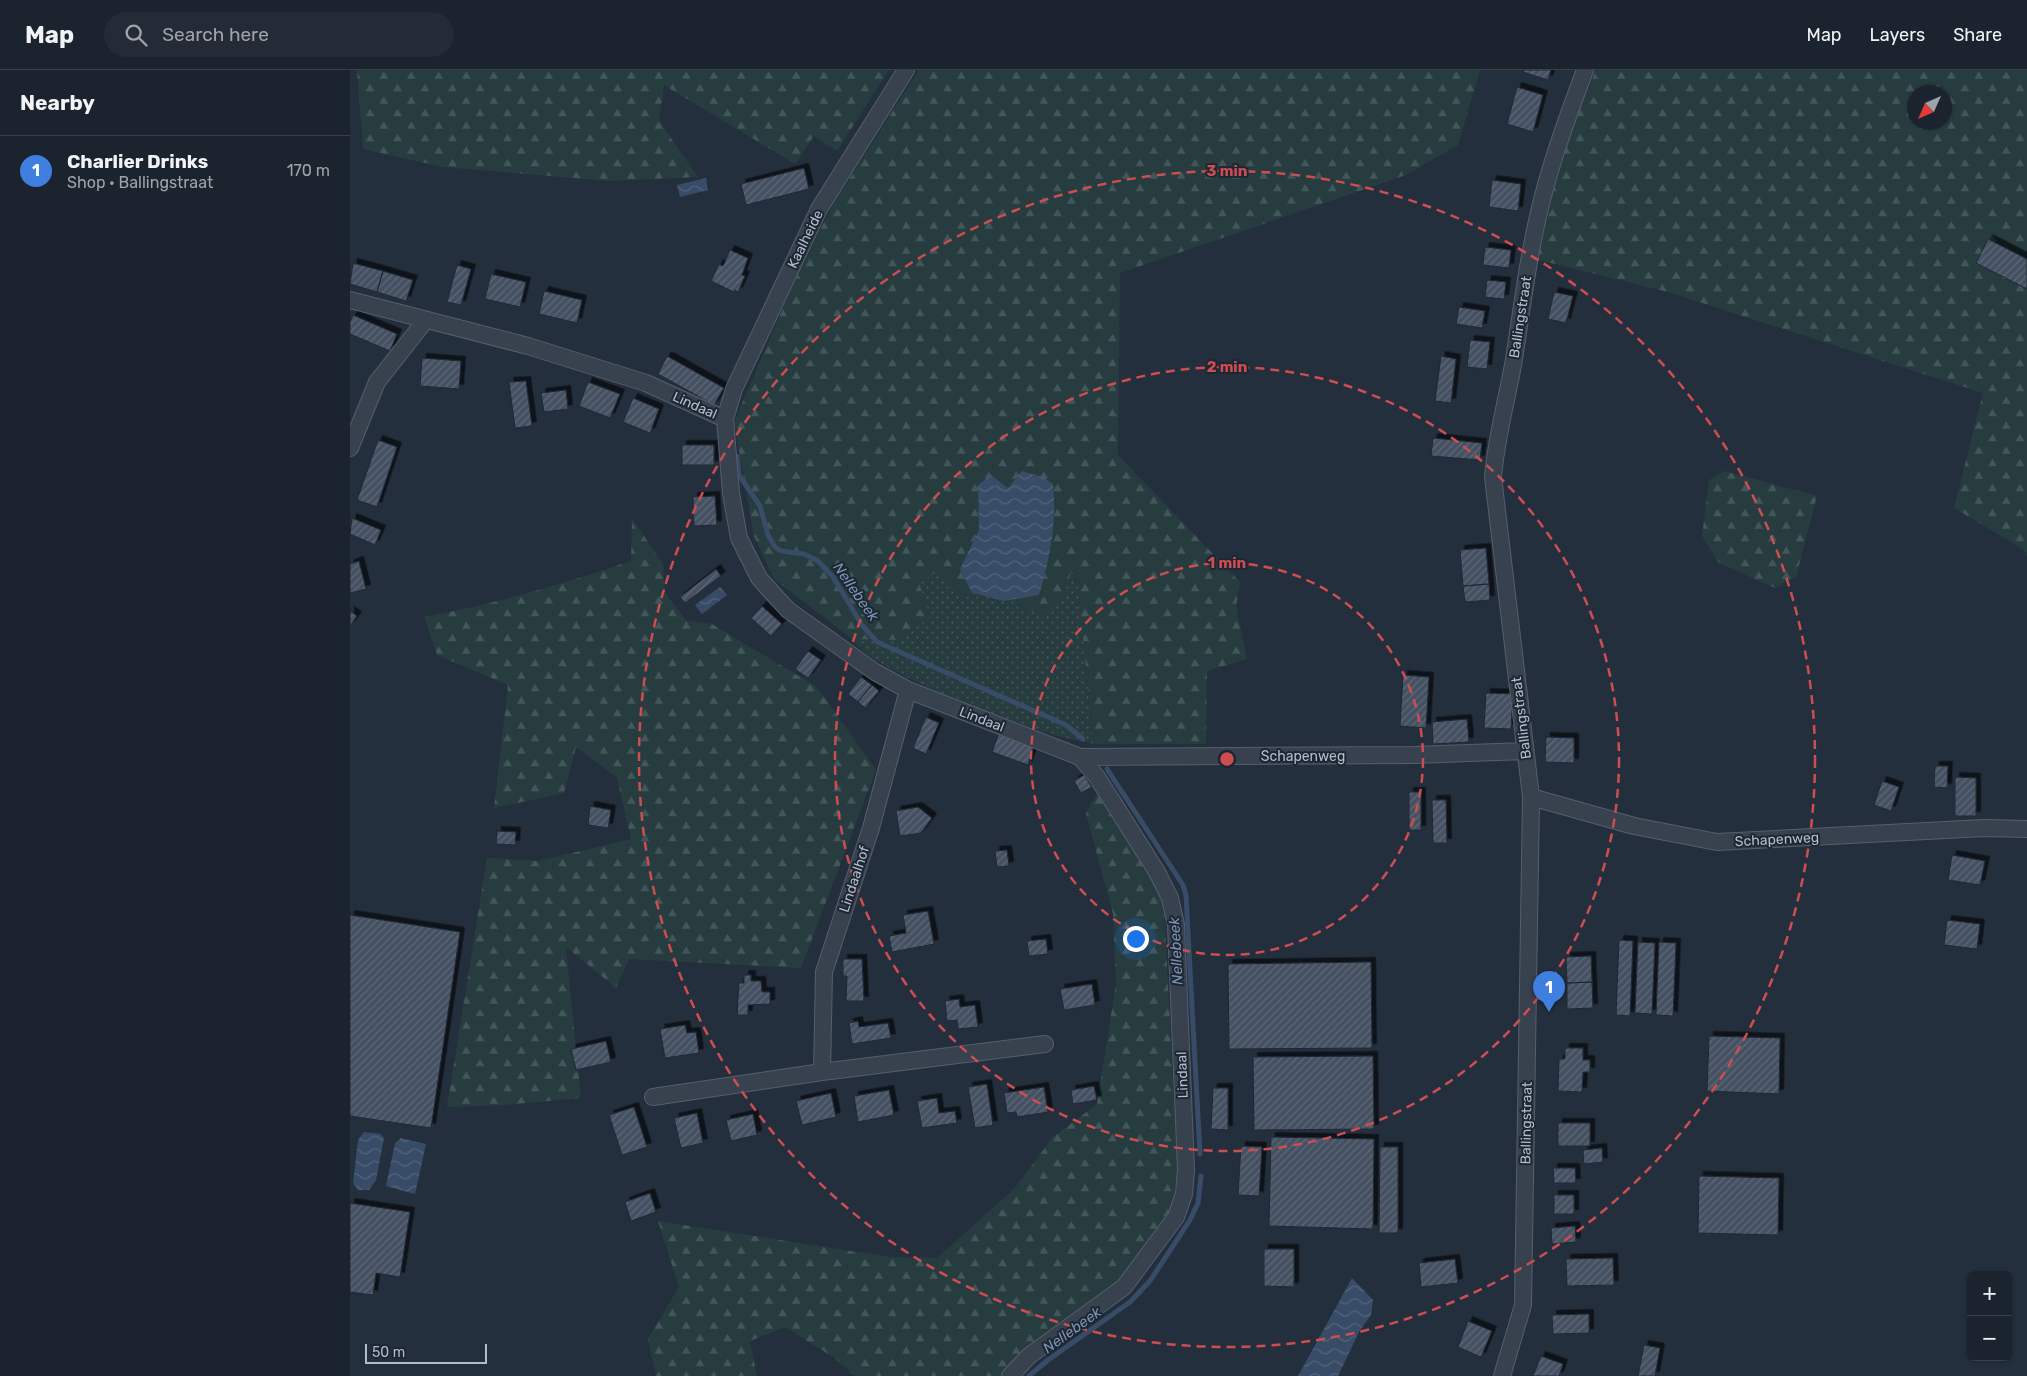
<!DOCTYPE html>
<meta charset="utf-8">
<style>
:root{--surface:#1b232e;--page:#242b36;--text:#f1f3f6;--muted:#a0a4aa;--line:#39404a;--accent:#b45309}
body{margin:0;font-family:Rubik,sans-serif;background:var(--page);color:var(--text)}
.controls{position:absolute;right:15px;bottom:15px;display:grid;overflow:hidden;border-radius:8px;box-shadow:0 1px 4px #0004}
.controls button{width:45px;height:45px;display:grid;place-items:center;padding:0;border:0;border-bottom:1px solid var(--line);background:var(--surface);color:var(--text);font:25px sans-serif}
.compass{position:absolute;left:1557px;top:15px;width:45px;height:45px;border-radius:50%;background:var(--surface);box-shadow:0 1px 4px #0004;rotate:225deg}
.scale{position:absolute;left:15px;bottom:12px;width:122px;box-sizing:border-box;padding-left:5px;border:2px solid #b4bcc9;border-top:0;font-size:14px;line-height:18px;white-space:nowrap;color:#b4bcc9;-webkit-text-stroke:4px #1d2633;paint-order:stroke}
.you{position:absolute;left:785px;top:868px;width:18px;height:18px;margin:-12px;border:4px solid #fff;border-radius:50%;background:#1a73e8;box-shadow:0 0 0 8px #1a73e833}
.badge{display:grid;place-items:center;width:32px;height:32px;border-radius:50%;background:var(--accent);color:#fff;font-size:16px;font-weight:700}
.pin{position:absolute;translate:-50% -41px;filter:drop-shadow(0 1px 2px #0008)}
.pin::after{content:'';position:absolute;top:26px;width:18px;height:15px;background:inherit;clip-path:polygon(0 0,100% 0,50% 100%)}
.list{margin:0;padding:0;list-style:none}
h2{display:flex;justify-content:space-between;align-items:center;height:65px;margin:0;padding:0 20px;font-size:21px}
h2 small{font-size:16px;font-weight:400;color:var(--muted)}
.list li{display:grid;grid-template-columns:32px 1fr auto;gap:15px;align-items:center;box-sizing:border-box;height:70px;padding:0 20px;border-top:1px solid var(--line)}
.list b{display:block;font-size:19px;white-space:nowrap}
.list p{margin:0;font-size:16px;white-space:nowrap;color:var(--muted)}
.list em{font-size:16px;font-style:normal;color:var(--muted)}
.icon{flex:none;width:28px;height:28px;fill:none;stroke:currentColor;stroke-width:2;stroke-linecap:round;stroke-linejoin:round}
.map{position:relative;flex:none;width:1677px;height:1306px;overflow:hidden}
header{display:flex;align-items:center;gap:30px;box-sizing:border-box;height:70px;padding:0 25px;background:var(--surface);border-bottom:1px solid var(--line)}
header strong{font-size:24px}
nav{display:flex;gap:28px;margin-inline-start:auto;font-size:18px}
.search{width:350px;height:45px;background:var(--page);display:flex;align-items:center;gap:12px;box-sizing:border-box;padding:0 18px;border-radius:28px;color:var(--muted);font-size:19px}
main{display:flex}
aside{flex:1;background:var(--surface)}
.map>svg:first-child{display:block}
.grass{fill:url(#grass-dots)}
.forest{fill:url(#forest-firs);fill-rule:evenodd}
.water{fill:url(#water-waves)}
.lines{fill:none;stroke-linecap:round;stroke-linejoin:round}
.stream{stroke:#394c67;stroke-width:5}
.building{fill:url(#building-hatch);stroke:#1f2835;filter:url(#shadow)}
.minor-casing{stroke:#565f6c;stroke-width:18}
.minor{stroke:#38414e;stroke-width:16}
.ring{fill:none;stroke:#ce4d50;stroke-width:2.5;stroke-dasharray:9 6}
.labels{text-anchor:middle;stroke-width:4;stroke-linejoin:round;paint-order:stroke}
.street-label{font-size:14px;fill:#b4bcc9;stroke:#1d2633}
.water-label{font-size:15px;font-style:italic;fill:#7c92b1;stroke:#1d2633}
.centre{fill:#ce4d50;stroke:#1d2633;stroke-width:2.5}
.ring-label{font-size:15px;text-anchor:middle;font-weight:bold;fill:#ce4d50;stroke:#1d2633;stroke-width:4;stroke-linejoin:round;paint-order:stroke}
</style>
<header>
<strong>Map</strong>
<div class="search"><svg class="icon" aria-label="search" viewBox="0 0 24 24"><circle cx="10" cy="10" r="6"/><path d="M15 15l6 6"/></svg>Search here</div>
<nav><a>Map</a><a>Layers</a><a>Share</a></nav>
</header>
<main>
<aside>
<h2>Nearby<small></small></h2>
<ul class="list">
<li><span class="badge" style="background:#3f7fe0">1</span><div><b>Charlier Drinks</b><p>Shop · Ballingstraat</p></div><em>170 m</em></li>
</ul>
</aside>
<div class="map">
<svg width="1677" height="1306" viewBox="0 0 1677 1306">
<defs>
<pattern id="grass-dots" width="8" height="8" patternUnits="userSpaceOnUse" patternTransform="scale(1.25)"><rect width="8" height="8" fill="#263c3f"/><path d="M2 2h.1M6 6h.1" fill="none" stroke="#435659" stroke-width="1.8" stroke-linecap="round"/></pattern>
<pattern id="forest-firs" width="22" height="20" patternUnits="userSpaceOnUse" patternTransform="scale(1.25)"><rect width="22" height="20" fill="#263c3f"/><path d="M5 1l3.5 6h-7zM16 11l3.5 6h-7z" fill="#435659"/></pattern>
<pattern id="water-waves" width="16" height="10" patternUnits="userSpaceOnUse" patternTransform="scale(1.25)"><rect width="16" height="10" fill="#394c67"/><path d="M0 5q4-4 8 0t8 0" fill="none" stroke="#53647b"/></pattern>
<pattern id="building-hatch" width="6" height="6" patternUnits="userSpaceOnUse" patternTransform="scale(1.25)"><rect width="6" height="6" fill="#455162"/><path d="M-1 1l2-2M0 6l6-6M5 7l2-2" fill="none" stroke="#5d6877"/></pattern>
<filter id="shadow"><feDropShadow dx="4.5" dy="-4.5" stdDeviation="0" flood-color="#0009"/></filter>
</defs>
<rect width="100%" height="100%" fill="#242f3e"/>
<path class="grass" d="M721 499 728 514 743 674C727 670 710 667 694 662 658 651 517 599 502 569H551L580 546 569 513 588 501 616 528 622 523 654 531 671 527 672 537 710 533Z"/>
<path class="forest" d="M7 0H539L487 81 464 66 445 94 314 15 309 51 348 107 260 111 93 97 13 79Z
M569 0H1130L1108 75 1056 105 770 203 768 385 890 512 886 537 897 589 857 601 856 674H743L728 514 722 500 710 533 695 544 672 537 671 527 689 525C700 490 707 451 703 414L658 418 641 405 628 415 629 460 610 499 622 523 616 528 588 501 569 513 580 546 551 570 502 569 424 509 404 466 384 352 442 217 482 136Z
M1246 0H1677V487L1673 479 1604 438 1633 323 1318 222 1185 189 1215 72ZM1564 22H1594V52H1564Z
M1374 401 1467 426 1446 507 1425 518 1369 493 1352 466 1359 410Z
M282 448 313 494 315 523 337 551 362 554 467 617 526 700 451 898 279 889 266 918 216 877 231 1028 154 1035 97 1037 137 788 188 791 281 769 267 708 226 677 214 723 144 738 158 615 87 585 74 547C145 534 213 514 281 491Z
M749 719 813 815 829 1135 767 1213 656 1306H505L483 1287 435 1257 400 1271 407 1306H306L298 1269 329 1217 308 1151 540 1187 587 1188 665 1118 702 1068 747 1034 766 913 763 844 736 743Z"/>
<path class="water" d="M356 108 358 120 330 127 327 115Z
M672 401 692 407 703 414C707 451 700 490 689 525L654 531 622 523 610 499 629 460 628 415 641 405 658 418Z
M370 517 377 525 352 544 345 535Z
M14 1062 30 1064 34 1068 26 1110 19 1120H8L3 1113 8 1070Z
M51 1068 76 1074 65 1124 36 1116 45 1073Z
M1002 1208 1023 1230 1021 1245 1009 1262 988 1306H948Z"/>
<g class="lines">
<path class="stream" d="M387 386 389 405 410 436 418 465 425 477 431 481 454 484 468 491 483 507 512 555 527 572 716 655 733 669
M757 699 833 815 836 825 850 1084
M679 1306 698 1290 780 1232 800 1211 840 1150 848 1133 851 1106"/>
</g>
<path class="building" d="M1174 0H1201L1198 10 1173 2Z
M1167 17 1193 25 1183 62 1157 54Z
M454 98 459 119 396 135 391 114Z
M1142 110 1171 114 1168 141 1139 137Z
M1638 169 1677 189V219L1626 193Z
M1135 177 1161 180 1159 198 1133 195Z
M380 180 398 188 392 205 395 206 388 222 385 220 384 222 361 211 369 194 373 196Z
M3 193 33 201 27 222 0 214Z
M107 195 121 199 111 235 97 232Z
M33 201 63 210 56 231 27 222Z
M141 204 176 212 170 237 135 229Z
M1137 210 1156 212 1154 229 1135 227Z
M194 221 232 230 227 253 189 244Z
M1204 222 1223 226 1216 253 1198 249Z
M1109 237 1135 241 1132 258 1106 254Z
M3 245 47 264 40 281 0 264V252Z
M1120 270 1140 272 1137 299 1117 297Z
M317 286 374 318 364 335 308 304Z
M1091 286 1106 289 1101 333 1085 331Z
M72 288 111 291 109 319 70 316Z
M176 311 182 356 165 358 159 312Z
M238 312 270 324 260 348 229 336Z
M216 320 218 339 194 342 191 323Z
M283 328 309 339 300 363 273 352Z
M1083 368 1132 373 1130 390 1081 386Z
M28 370 47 377 27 437 7 430Z
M332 375H364V395H332Z
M365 426 367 455 344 456 343 427Z
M2 448 31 460 25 475 0 464Z
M1136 478 1139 514 1113 516 1110 480Z
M9 491 16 519 0 523V494Z
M366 499 371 506 335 533 330 527Z
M1139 514 1140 530 1115 532 1113 516Z
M412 536 432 554 421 566 401 548Z
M0 541 7 546 0 556Z
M458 581 471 590 458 608 445 599Z
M1053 605 1079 607 1076 658 1050 656Z
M511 607 522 615 508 632 498 624Z
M522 615 529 621 515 638 508 632Z
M1136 623 1163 624 1161 659 1134 658Z
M576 647 589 653 576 684 563 678Z
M1117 649 1119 672 1083 674 1082 652Z
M649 663 684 676 678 695 642 682Z
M1196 667 1224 668V693L1195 692Z
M1585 696H1598L1597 718 1584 717Z
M734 705 742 717 731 723 724 711Z
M1605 707 1626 708V746H1605Z
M1532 711 1549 717 1541 741 1524 735Z
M1059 722H1071V760H1059Z
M1082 730H1096L1097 773H1083Z
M240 736 261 740 258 758 238 755Z
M568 737 582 748 571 763 550 766 546 741Z
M147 761 166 762 165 775 146 774Z
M657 780 659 796 647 797 645 781Z
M1602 785 1635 791 1630 815 1598 810Z
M578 841 584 874 542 882 539 866 556 863 553 845Z
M0 845 110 862 81 1058 0 1046Z
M1597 850 1630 854 1627 879 1594 875Z
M696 869 698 884 679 886 677 871Z
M1269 870 1283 871 1280 946 1266 945Z
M1288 872 1305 873 1302 944 1285 943Z
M1309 872 1326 873 1323 946 1306 945Z
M1241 886 1242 912 1217 913 1216 887Z
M493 889H512L514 931H496L497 906H493Z
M1021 892 1022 978 879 979 878 894Z
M394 905H401V911H411L412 922H420V934L398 935V945H387L389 913H394Z
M1242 912 1243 938 1217 939V913Z
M742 914 745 935 714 940 710 919Z
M609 929 610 937 625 935 628 957 608 959 607 950 597 951 595 931Z
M508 951 509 957 538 953 541 968 502 974 499 953Z
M335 955 337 963 346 962 349 983 315 988 310 959Z
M1359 966 1430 968 1429 1024 1357 1021Z
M256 971 261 992 226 1000 221 979Z
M1215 978H1233V990H1240V1002H1233L1232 1022 1208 1021 1209 989H1215Z
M1023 986 1024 1059 904 1060 903 987Z
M637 1014 643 1055 625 1058 618 1017Z
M744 1016 747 1030 723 1034 721 1020Z
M694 1017 698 1042 667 1047 666 1042 657 1043 654 1023Z
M863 1018H878V1060L861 1059Z
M539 1020 544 1045 508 1052 504 1026Z
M481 1023 486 1047 452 1055 446 1031Z
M587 1028 589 1043 605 1041 607 1053 572 1058 567 1031Z
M284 1037 297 1077 272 1085 259 1045Z
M347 1043 353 1073 331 1078 324 1048Z
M403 1044 407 1065 381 1071 376 1050Z
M1208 1053H1240V1076H1208Z
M921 1067 1024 1069 1023 1159 919 1156Z
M891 1076 912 1077 909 1126 888 1125Z
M1030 1077H1048V1163H1029Z
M1252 1078 1253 1092 1234 1094 1233 1080Z
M1203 1098H1225L1226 1113H1204Z
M1349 1106 1429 1108 1428 1165 1348 1163Z
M300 1123 306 1142 281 1151 275 1132Z
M1204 1125H1224V1144H1204Z
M0 1133 60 1142 50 1207 26 1203 23 1225 0 1222Z
M1225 1156 1226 1172 1202 1174 1201 1158Z
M914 1179H944V1217L914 1216Z
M1263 1188 1264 1215 1217 1216 1216 1189Z
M1105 1189 1108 1213 1071 1217 1069 1193Z
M1239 1244V1263L1203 1264 1202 1245Z
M1118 1251 1142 1261 1131 1287 1108 1277Z
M1294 1275 1310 1278 1305 1306H1288Z
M1191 1286 1213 1294 1209 1306H1183Z"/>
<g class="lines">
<defs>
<path id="minor" d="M556 0 469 139 384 319 375 349 381 423 389 468 409 508 438 540 525 602 558 620 730 687 747 707 807 802 820 828 826 855 836 1100 834 1124 826 1147 774 1217 679 1286 660 1306
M0 230 178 276 296 313 375 349
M0 378 27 312 75 251
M730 687 1064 685 1175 681
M1181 727 1284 756 1367 772 1634 758 1677 759
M472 1002 695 974
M303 1027 472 1002 474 902 521 758 558 620
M1152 1306 1173 1235 1181 727 1143 407C1146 369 1156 333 1163 295 1172 240 1178 184 1192 130 1203 86 1219 43 1235 0"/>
</defs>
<use href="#minor" class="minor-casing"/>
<use href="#minor" class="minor"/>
</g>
<g class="ring">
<circle cx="877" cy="689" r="196"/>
<circle cx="877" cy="689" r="392"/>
<circle cx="877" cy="689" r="588"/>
</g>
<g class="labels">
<g class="street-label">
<text transform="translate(455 169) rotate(-64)" y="5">Kaalheide</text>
<text transform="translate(1170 247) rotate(-81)" y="5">Ballingstraat</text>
<text transform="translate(345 335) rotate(24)" y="5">Lindaal</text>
<text transform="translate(1171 648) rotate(-97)" y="5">Ballingstraat</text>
<text transform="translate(632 649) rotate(21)" y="5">Lindaal</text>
<text x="953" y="691">Schapenweg</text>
<text transform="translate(1427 769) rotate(-3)" y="5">Schapenweg</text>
<text transform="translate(504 809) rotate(-72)" y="5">Lindaalhof</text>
<text transform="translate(832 1005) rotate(-92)" y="5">Lindaal</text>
<text transform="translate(1176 1053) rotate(-89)" y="5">Ballingstraat</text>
</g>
<g class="water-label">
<text transform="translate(506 522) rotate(55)" y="5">Nellebeek</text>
<text transform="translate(826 881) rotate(-93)" y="5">Nellebeek</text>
<text transform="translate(722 1260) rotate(-36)" y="5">Nellebeek</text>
</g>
</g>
<circle cx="877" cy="689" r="8" class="centre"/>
<g class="ring-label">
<text x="877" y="106">3 min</text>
<text x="877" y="302">2 min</text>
<text x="877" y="498">1 min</text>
</g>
</svg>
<div class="controls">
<button>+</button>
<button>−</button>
</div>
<svg class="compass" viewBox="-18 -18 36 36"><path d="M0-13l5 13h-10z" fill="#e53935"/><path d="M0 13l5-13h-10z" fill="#a0a4aa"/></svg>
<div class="scale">50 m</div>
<div class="you"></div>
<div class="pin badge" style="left:1199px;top:942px;background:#3f7fe0">1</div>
</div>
</main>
